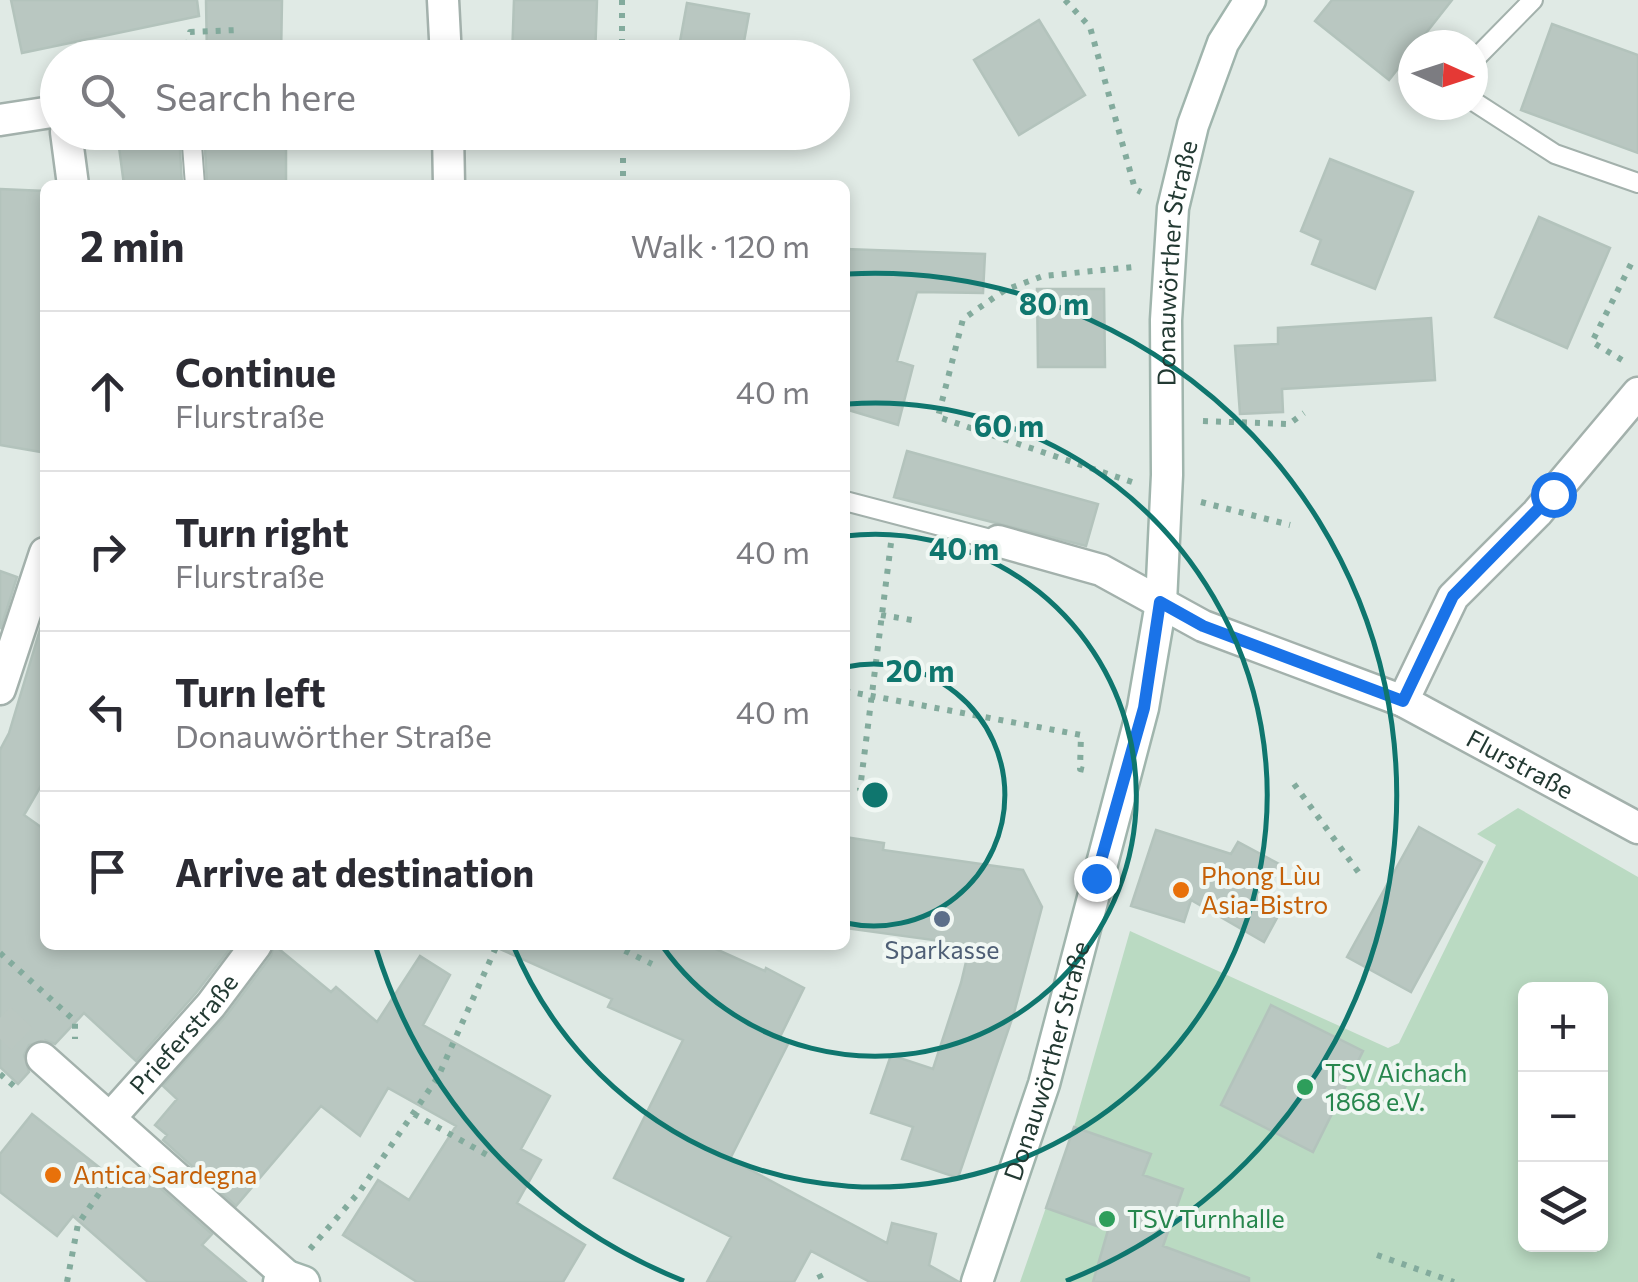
<!DOCTYPE html>
<meta charset="utf-8">
<style>
:root{--surface:#fff;--page:#f2f2f3;--text:#2b2b33;--muted:#7c7c81;--line:#e1e1e2}
body{margin:0;font-family:Commissioner,sans-serif;background:var(--page);color:var(--text)}
.controls{position:absolute;right:30px;bottom:30px;display:grid;overflow:hidden;border-radius:15px;box-shadow:0 5px 15px #0003}
.controls button{width:90px;height:90px;display:grid;place-items:center;padding:0;border:0;border-bottom:2px solid var(--line);background:var(--surface);color:var(--text);font:50px sans-serif}
.compass{position:absolute;left:1398px;top:30px;width:90px;height:90px;border-radius:50%;background:var(--surface);box-shadow:0 5px 15px #0003;rotate:93deg}
.stop{position:absolute;width:30px;height:30px;margin:-22px;border:8px solid #1a73e8;border-radius:50%;background:#fff}
.stop.end{background:#1a73e8;border-color:#fff;box-shadow:0 2px 10px #0008}
.list{margin:0;padding:0;list-style:none}
h2{display:flex;justify-content:space-between;align-items:center;height:130px;margin:0;padding:0 40px;font-size:42px}
h2 small{font-size:32px;font-weight:400;color:var(--muted)}
.list li{display:grid;grid-template-columns:65px 1fr auto;gap:30px;align-items:center;box-sizing:border-box;height:160px;padding:0 40px;border-top:2px solid var(--line)}
.list b{display:block;font-size:38px;white-space:nowrap}
.list p{margin:0;font-size:32px;white-space:nowrap;color:var(--muted)}
.list em{font-size:32px;font-style:normal;color:var(--muted)}
.icon{flex:none;width:55px;height:55px;fill:none;stroke:currentColor;stroke-width:2;stroke-linecap:round;stroke-linejoin:round}
.map{position:relative;flex:none;width:1638px;height:1282px;overflow:hidden}
.search{position:absolute;background:var(--surface);box-shadow:0 5px 15px #0003;left:40px;top:40px;width:810px;height:110px;display:flex;align-items:center;gap:25px;box-sizing:border-box;padding:0 35px;border-radius:55px;color:var(--muted);font-size:38px}
.panel{position:absolute;background:var(--surface);box-shadow:0 5px 15px #0003;left:40px;top:180px;width:810px;height:770px;border-radius:15px}
.map>svg:first-child{display:block}
.green{fill:#badac2;fill-rule:evenodd}
.building{fill:#b9c7c1;stroke:#b3c3bc;stroke-width:2.5}
.lines{fill:none;stroke-linecap:round;stroke-linejoin:round}
.street-tunnel{stroke:#bac7c1;stroke-width:30;stroke-dasharray:30 15;stroke-linecap:butt}
.lane-casing{stroke:#a3b1ac;stroke-width:22}
.street-casing{stroke:#a3b1ac;stroke-width:35}
.secondary-casing{stroke:#a0b5ad;stroke-width:35}
.path{stroke:#83ab9d;stroke-width:6;stroke-dasharray:5 8;stroke-linecap:butt}
.lane{stroke:#fff;stroke-width:18}
.street{stroke:#fff;stroke-width:30}
.secondary{stroke:#fff;stroke-width:30}
.route{stroke:#1a73e8;stroke-width:12}
.ring{fill:none;stroke:#0f766e;stroke-width:5}
.food-dot{fill:#e8710a;stroke:#f0f7f3;stroke-width:4}
.service-dot{fill:#5c6f8a;stroke:#f0f7f3;stroke-width:4}
.leisure-dot{fill:#2e9e5b;stroke:#f0f7f3;stroke-width:4}
.labels{text-anchor:middle;stroke-width:8;stroke-linejoin:round;paint-order:stroke}
.street-label{font-size:25px;fill:#223932;stroke:#f0f7f3}
.food-label{font-size:25px;fill:#c56008;stroke:#f0f7f3;text-anchor:start}
.service-label{font-size:25px;fill:#4e5e75;stroke:#f0f7f3}
.leisure-label{font-size:25px;fill:#27864d;stroke:#f0f7f3;text-anchor:start}
.centre{fill:#0f766e;stroke:#f0f7f3;stroke-width:5}
.ring-label{font-size:30px;text-anchor:middle;font-weight:bold;fill:#0f766e;stroke:#f0f7f3;stroke-width:8;stroke-linejoin:round;paint-order:stroke}
</style>
<div class="map">
<svg width="1638" height="1282" viewBox="0 0 1638 1282">
<rect width="100%" height="100%" fill="#e0eae5"/>
<path class="green" d="M1518 808 1638 877V1282H1020L1074 1127 1130 931 1388 1048 1399 1043 1496 845 1477 834ZM1526 989H1600V1244H1526Z"/>
<path class="building" d="M11 0H197L199 16 22 53Z
M206 0H282L281 58H207Z
M514 0H597L595 58H512Z
M1332 0H1452L1389 80 1315 21Z
M687 3 749 14 741 58H677Z
M1039 20 1085 95 1019 135 974 60Z
M1552 24 1638 55V153L1521 110Z
M117 132H179L182 185H124Z
M204 132H286V185H207Z
M1330 159 1413 192 1375 289 1312 264 1321 240 1301 231Z
M0 189 45 191V425L41 452 0 445Z
M1539 217 1610 248 1567 348 1495 317Z
M845 249 985 254 983 293 917 292 897 361 913 366 898 425 845 409Z
M1037 289H1104L1105 367H1038Z
M1431 318 1435 380 1282 389 1283 412 1240 414 1235 346 1278 344V328Z
M907 451 1098 504 1086 546 894 497Z
M0 571 17 577 1 628 0 627Z
M45 613V779L24 815 45 830V945H233L196 993 136 1061 84 1013 55 1044 45 1040 29 1045 24 1055 29 1072 18 1084 0 1067V750L9 733Z
M1419 827 1482 862 1411 992 1347 957Z
M1156 830 1231 854 1238 842 1281 865 1265 894 1284 905 1264 942 1191 900 1184 922 1131 906Z
M845 837 884 843 883 850 1023 870 1042 907 1014 1013 958 1178 902 1159 913 1127 871 1113 891 1055 933 1069 961 983 970 945 845 928Z
M274 945 331 992 336 987 377 1022 420 956 450 975 423 1025 550 1096 521 1149 541 1160 517 1203 585 1245 563 1282H417L343 1235 378 1180 409 1200 456 1126 388 1088 360 1136 321 1106 236 1206 163 1140 167 1135 155 1125 177 1099 163 1086 226 1016 271 956Z
M491 945H707L765 971 766 968 804 988 780 1037 789 1042 730 1159 887 1243 892 1223 936 1234 929 1265 959 1282H870L811 1251 794 1282H707L731 1237 614 1178 683 1040 608 1007 612 999Z
M1271 1005 1363 1051 1313 1152 1221 1105Z
M32 1114 124 1187 139 1169 212 1234 202 1245 246 1282H148L73 1216 57 1236 0 1192V1154Z
M1074 1127 1151 1154 1143 1175 1183 1189 1163 1246 1249 1278V1282H1093L1108 1230 1046 1208Z"/>
<g class="lines">
<path class="street-tunnel" d="M0 1018 42 1058"/>
<defs>
<path id="lane" d="M1473 61 1533 0
M1473 101 1555 154 1638 183
M191 132 195 185
M845 501 998 541"/>
<g id="street">
<path d="M443 0 446 58"/>
<path d="M0 120 58 111"/>
<path d="M66 132 73 185"/>
<path d="M448 132 449 185"/>
<path id="s1" d="M998 541 1101 570 1203 626 1403 701 1638 828"/>
<path d="M0 689 45 553"/>
<path d="M1403 701 1453 597 1537 513 1638 393"/>
<path d="M42 1058 287 1276"/>
<path id="s2" d="M110 1118 211 1005 256 945"/>
</g>
<g id="secondary">
<path d="M279 1282 287 1276 304 1282"/>
<path id="s3" d="M977 1282 1044 1084 1143 708 1161 603 1167 475 1166 320 1173 208 1193 125 1223 43 1250 0"/>
</g>
</defs>
<use href="#lane" class="lane-casing"/>
<use href="#street" class="street-casing"/>
<use href="#secondary" class="secondary-casing"/>
<path class="path" d="M622 0V58
M1065 0 1090 27 1135 189 1141 192
M186 58 190 32 237 30
M623 132V185
M1622 360 1592 342 1634 258
M1203 421 1289 424 1304 413
M1132 482 938 417 963 319 1005 290 1043 276 1134 267
M1201 502 1290 525
M891 543 860 789 895 794
M881 615 912 620
M845 691 1081 735 1080 769 1089 771
M1294 784 1362 877
M613 945 652 964
M0 953 75 1021V1039
M0 1074 14 1086
M414 1114 489 1156
M310 1249 360 1191 438 1077 497 945
M1377 1255 1454 1282
M819 1274 823 1282
M67 1282 78 1224 114 1172"/>
<use href="#lane" class="lane"/>
<use href="#street" class="street"/>
<use href="#secondary" class="secondary"/>
</g>
<g class="lines">
<path class="route" d="M1096 878 1144 708 1160 602 1203 626 1403 701 1453 596 1553 494"/>
</g>
<g class="ring">
<path d="M846 667A131 131 0 1 1 846 923"/>
<path d="M845 536A261 261 0 1 1 663 947"/>
<path d="M848 404A392 392 0 1 1 513 945"/>
<path d="M684 1281A522 522 0 0 1 376 948M848 274A522 522 0 0 1 1066 1281"/>
</g>
<g class="food-dot">
<circle cx="1181" cy="890" r="10"/>
<circle cx="53" cy="1175" r="10"/>
</g>
<circle class="service-dot" cx="942" cy="919" r="10"/>
<g class="leisure-dot">
<circle cx="1305" cy="1087" r="10"/>
<circle cx="1107" cy="1219" r="10"/>
</g>
<g class="labels">
<g class="street-label">
<text dy="9" stroke="none"><textPath href="#s3" startOffset="1045">Donauwörther Straße</textPath></text>
<text dy="9" stroke="none"><textPath href="#s1" startOffset="570">Flurstraße</textPath></text>
<text dy="9" stroke="none"><textPath href="#s2" startOffset="112">Prieferstraße</textPath></text>
<text dy="9" stroke="none"><textPath href="#s3" startOffset="232">Donauwörther Straße</textPath></text>
</g>
<g class="food-label">
<text x="1201" y="885">Phong Lùu<tspan x="1201" dy="29">Asia-Bistro</tspan></text>
<text x="73" y="1184">Antica Sardegna</text>
</g>
<g class="service-label">
<text x="942" y="959">Sparkasse</text>
</g>
<g class="leisure-label">
<text x="1325" y="1082">TSV Aichach<tspan x="1325" dy="29">1868 e.V.</tspan></text>
<text x="1127" y="1228">TSV Turnhalle</text>
</g>
</g>
<circle cx="875" cy="795" r="15" class="centre"/>
<g class="ring-label">
<text x="1054" y="315">80 m</text>
<text x="1009" y="437">60 m</text>
<text x="964" y="560">40 m</text>
<text x="920" y="682">20 m</text>
</g>
</svg>
<div class="controls">
<button>+</button>
<button>−</button>
<button><svg class="icon" aria-label="layers" viewBox="0 0 24 24"><path d="M12 4l9 5-9 5-9-5zM3 14l9 5 9-5"/></svg></button>
</div>
<svg class="compass" viewBox="-18 -18 36 36"><path d="M0-13l5 13h-10z" fill="#e53935"/><path d="M0 13l5-13h-10z" fill="#7c7c81"/></svg>
<div class="stop" style="left:1553px;top:494px"></div>
<div class="stop end" style="left:1096px;top:878px"></div>
<div class="search"><svg class="icon" aria-label="search" viewBox="0 0 24 24"><circle cx="10" cy="10" r="6"/><path d="M15 15l6 6"/></svg>Search here</div>
<section class="panel">
<h2>2 min<small>Walk · 120 m</small></h2>
<ul class="list">
<li><svg class="icon" aria-label="ahead" viewBox="0 0 24 24"><path d="M12 20V5M6 11l6-6 6 6"/></svg><div><b>Continue</b><p>Flurstraße</p></div><em>40 m</em></li>
<li><svg class="icon" aria-label="right" viewBox="0 0 24 24"><path d="M7 20v-9h11M14 6l5 5-5 5"/></svg><div><b>Turn right</b><p>Flurstraße</p></div><em>40 m</em></li>
<li><svg class="icon" aria-label="left" viewBox="0 0 24 24"><path d="M17 20v-9H6M10 6l-5 5 5 5"/></svg><div><b>Turn left</b><p>Donauwörther Straße</p></div><em>40 m</em></li>
<li><svg class="icon" aria-label="arrive" viewBox="0 0 24 24"><path d="M6 21V4h12l-3 4 3 4H6"/></svg><div><b>Arrive at destination</b></div></li>
</ul>
</section>
</div>
